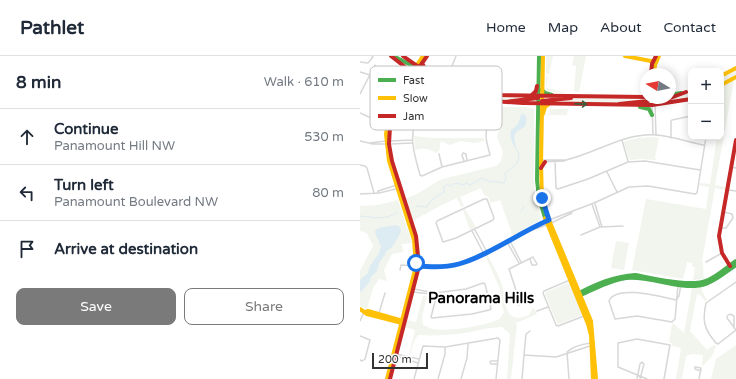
<!DOCTYPE html>
<meta charset="utf-8">
<style>
:root{--surface:#fff;--page:#f6f6f7;--text:#1f2937;--muted:#747a83;--line:#e0e1e3;--accent:#7a7a7a}
body{margin:0;font-family:"Varela Round",sans-serif;background:var(--page);color:var(--text)}
.controls{position:absolute;right:12px;top:12px;display:grid;overflow:hidden;border-radius:8px;box-shadow:0 2px 10px #0003}
.controls button{width:36px;height:36px;display:grid;place-items:center;padding:0;border:0;border-bottom:1px solid var(--line);background:var(--surface);color:var(--text);font:20px sans-serif}
.compass{position:absolute;left:280px;top:12px;width:36px;height:36px;border-radius:50%;background:var(--surface);box-shadow:0 2px 10px #0003;rotate:280deg}
.scale{position:absolute;left:12px;bottom:10px;width:56px;box-sizing:border-box;padding-left:4px;border:2px solid #333;border-top:0;font-size:11px;line-height:14px;white-space:nowrap;color:#333;-webkit-text-stroke:3px #fff;paint-order:stroke}
.stop{position:absolute;width:12px;height:12px;margin:-9px;border:3px solid #1a73e8;border-radius:50%;background:#fff}
.stop.end{background:#1a73e8;border-color:#fff;box-shadow:0 1px 4px #0008}
.list{margin:0;padding:0;list-style:none}
h2{display:flex;justify-content:space-between;align-items:center;height:52px;margin:0;padding:0 16px;font-size:17px}
h2 small{font-size:13px;font-weight:400;color:var(--muted)}
.list li{display:grid;grid-template-columns:26px 1fr auto;gap:12px;align-items:center;box-sizing:border-box;height:56px;padding:0 16px;border-top:1px solid var(--line)}
.list b{display:block;font-size:15px;white-space:nowrap}
.list p{margin:0;font-size:13px;white-space:nowrap;color:var(--muted)}
.list em{font-size:13px;font-style:normal;color:var(--muted)}
.actions{display:flex;gap:8px;padding:12px 16px}
.actions a{flex:1;padding:9px 0;border:1px solid var(--accent);border-radius:8px;text-align:center;font-size:14px;color:var(--accent)}
.actions .main{background:var(--accent);color:#fff}
.icon{flex:none;width:22px;height:22px;fill:none;stroke:currentColor;stroke-width:2;stroke-linecap:round;stroke-linejoin:round}
.map{position:relative;flex:none;width:376px;height:323px;overflow:hidden}
header{display:flex;align-items:center;gap:24px;box-sizing:border-box;height:56px;padding:0 20px;background:var(--surface);border-bottom:1px solid var(--line)}
header strong{font-size:19px}
nav{display:flex;gap:22px;margin-inline-start:auto;font-size:14px}
main{display:flex}
aside{flex:1;background:var(--surface)}
.map>svg:first-child{display:block}
.green{fill:#f1f5ed}
.water{fill:#ddebf3}
.lines{fill:none;stroke-linecap:round;stroke-linejoin:round}
.stream{stroke:#ddebf3;stroke-width:1}
.street{stroke:#d7d7d7;stroke-width:1.5}
.fast{stroke:#4caf50;stroke-width:4}
.slow{stroke:#ffc107;stroke-width:4}
.jam{stroke:#c62828;stroke-width:4}
.oneway{stroke:#3c5e3d}
.route{stroke:#1a73e8;stroke-width:5}
.labels{text-anchor:middle;stroke-width:4;stroke-linejoin:round;paint-order:stroke}
.district-label{font-size:15px;font-weight:bold;fill:#000;stroke:#fff}
.key{fill:#fff;stroke:#c2c2c2;stroke-width:1}
.key-label{font-size:11px;fill:#333}
</style>
<header>
<strong>Pathlet</strong>
<nav><a>Home</a><a>Map</a><a>About</a><a>Contact</a></nav>
</header>
<main>
<aside>
<h2>8 min<small>Walk · 610 m</small></h2>
<ul class="list">
<li><svg class="icon" aria-label="ahead" viewBox="0 0 24 24"><path d="M12 20V5M6 11l6-6 6 6"/></svg><div><b>Continue</b><p>Panamount Hill NW</p></div><em>530 m</em></li>
<li><svg class="icon" aria-label="left" viewBox="0 0 24 24"><path d="M17 20v-9H6M10 6l-5 5 5 5"/></svg><div><b>Turn left</b><p>Panamount Boulevard NW</p></div><em>80 m</em></li>
<li><svg class="icon" aria-label="arrive" viewBox="0 0 24 24"><path d="M6 21V4h12l-3 4 3 4H6"/></svg><div><b>Arrive at destination</b></div></li>
</ul>
<div class="actions"><a class="main">Save</a><a>Share</a></div>
</aside>
<div class="map">
<svg width="376" height="323" viewBox="0 0 376 323">
<rect width="100%" height="100%" fill="#fff"/>
<path class="green" d="M186 0H193L189 18H186Z
M214 0H226L219 36 214 35 216 10 212 9Z
M376 13V19L361 28V22Z
M60 19 105 36 116 38 171 42C160 43 148 46 137 46 118 45 71 35 60 19Z
M186 20 188 21 186 32 208 37 186 35Z
M374 24 355 129 365 131V134L355 132 342 205C344 210 343 216 344 223L333 224 335 211H332V207L327 206 323 223 272 214 286 143 346 153 349 131 339 129 340 127 350 128 357 81H361V58L364 43 361 39V30Z
M331 36V42L311 47H299Z
M224 42 287 44 255 48 187 47V46Z
M142 51H166L174 53V132L176 145 181 162 179 165 153 180 140 144 131 147 128 141 124 139 121 132 100 141 104 150 101 151 97 142 82 149 52 165 46 142 57 138 78 125 86 122 136 110 141 105 143 96 137 81 141 65Z
M190 53H208L207 59H188Z
M54 80 71 82H124V85L114 87 101 85 90 89 81 85 79 95 76 97C69 92 63 92 55 94Z
M292 81 299 82 295 101 296 104 281 103 270 104 269 102 264 87 265 85 278 82Z
M38 144 52 187 42 188 43 196 32 198 24 214 27 225 19 223 13 232 7 253 0 250V215L13 190 7 177 0 175V150L18 149Z
M105 153 116 171 110 174 103 154Z
M256 185 269 187 264 214 251 212Z
M127 198C133 209 140 221 143 233 146 249 145 269 169 259L172 253 174 252 177 258 154 268H157L151 323H147L150 278 142 271C129 271 117 275 105 277 89 279 74 280 58 279L54 285 50 299H49L55 274 45 271 47 264 56 266 63 240H67L62 261 63 269C66 270 69 272 72 273 84 276 128 270 139 263 141 261 143 258 144 256L141 246 140 233 125 199Z
M208 227 211 228 223 257 222 259 199 268 197 267 185 238 186 236Z
M342 231V235L347 244 345 245 339 238H337L330 275 347 294 354 289 356 290 352 300 343 310 342 309 343 299 332 298 326 300 322 323H316L321 292 313 290 311 287 309 286 312 268H314L324 277 332 232Z
M376 289V323H351L356 303Z"/>
<path class="water" d="M162 57 166 60C168 75 159 71 155 78 153 82 156 91 157 94 153 89 149 81 151 74 160 68 158 66 162 57Z
M36 169 40 171 41 176 33 190 26 196 25 199 19 207 17 215 11 221 10 225 1 236 0 235V224L8 217 10 210 19 197 21 190 16 180 15 175 18 172Z"/>
<g class="lines">
<path class="stream" d="M57 150 67 151C69 144 78 140 84 136V131L87 128 90 130 96 127 103 129 107 127 110 129 122 122 130 126 132 125 144 127 146 122 145 118 146 116C154 110 163 106 157 94
M161 155 164 152 163 150
M0 160C12 161 27 165 37 156"/>
<path class="street" d="M0 6 8 7 13 1 12 0
M0 16 10 19
M88 20 96 0
M0 38 15 9
M292 49 293 79
M295 49 296 79
M0 57 9 61H13L14 57
M54 68 72 70 102 71 104 70 108 59 128 62 129 64C124 81 126 83 130 99L82 111 62 120 60 119C54 97 49 83 56 60 58 53 60 48 63 42L58 39 56 40V43L60 45
M53 70 46 69 45 67 47 65 54 66
M80 70 84 53
M311 82V65L312 64 331 60
M262 84 268 105
M0 85 13 88H26
M30 85 52 84
M10 87 26 85
M30 88 52 87
M79 98 82 111
M178 104H206
M195 104 196 132 198 133 228 123 268 106 285 105 340 114
M104 105 102 99 103 97 106 98 107 104
M180 106 204 105 206 104C236 97 264 77 295 79 312 80 328 86 344 89
M0 109 5 110 7 112 14 137
M371 111 376 112
M247 116 257 136
M368 134 376 135
M17 137 18 135 37 129
M0 138 19 137 40 132
M124 143H127L134 162 133 164 96 182 83 186 76 167 77 165Z
M232 148 240 171
M235 148 242 171
M189 164 234 147 269 131 288 130 335 138 337 137 346 81
M191 167 212 157
M360 172H366L373 162 372 158 363 156
M115 174 127 196
M112 175 124 198
M166 176 187 169
M221 179 240 171 263 170
M150 185 161 206
M147 186 159 207
M346 206 362 197
M60 210C75 211 92 212 106 206 134 196 159 178 186 166
M40 214 41 209 56 210
M210 224 184 235 183 237 196 269 198 270 229 258
M376 226 346 247C342 265 344 273 356 287L358 288 376 274
M54 233 75 237
M53 236 71 238 75 237 106 233 123 227 125 228 131 253 129 254 112 258 72 262 71 261 76 242 75 237
M316 244C302 241 256 228 249 245L255 263 277 260 312 266 315 263 318 229
M316 244 319 240 321 228
M159 249 155 231 149 213 173 201 177 208 176 209H172L170 203
M177 255 188 251
M19 257 25 237
M0 265 4 256
M374 270V260L370 258 367 260V262L376 274
M0 280 10 284 5 303 2 305 0 304
M207 296C213 290 223 288 231 287
M207 296 209 323
M36 298 59 303
M164 299 166 278 170 275
M36 300 58 307
M137 308H131L130 306 131 305H138
M54 323 63 290 85 291 138 282 140 284 136 323
M78 323 85 298V291
M101 323 107 302 108 288
M162 323 164 299 196 301 230 290
M277 323 280 308 282 306 284 308 280 323
M287 323 258 311V287L277 283 310 289 304 323
M339 323 341 312 335 311V313L341 315"/>
<path class="fast" d="M179 0 177 124 179 142 185 162
M35 1 55 11
M182 34 185 37 192 39
M310 39 321 37
M280 51 289 53 292 59
M219 237C237 228 255 220 275 219 293 222 331 232 348 224 358 220 367 211 376 205
M220 239C235 233 250 224 266 222 293 219 321 237 348 227 358 223 367 215 376 209"/>
<path class="slow" d="M183 0 181 108 182 143 189 164 231 265 236 323
M265 0 296 6
M294 18 295 9 299 0
M361 20 376 12
M361 29 376 21
M183 58 185 51 189 48
M185 162 228 268 231 279 233 323
M0 253 7 258 42 267
M5 256 8 255 43 265
M27 323 56 210 54 184 29 105 26 78 28 65 37 39 63 0"/>
<path class="jam" d="M31 0 54 18 78 32 95 39 118 44 163 47 292 49 331 43
M43 0C72 22 102 35 138 39L286 41
M62 7 67 17
M44 12 48 21
M54 16 76 23
M291 18 292 8 296 0
M172 39 176 35 177 30
M182 45 211 42
M145 46 178 42
M259 48 288 45 294 42
M292 49 326 36
M181 112 185 106
M370 210 362 197 359 180 376 84
M30 323 59 210 56 180 32 105 29 88 30 71 40 39 67 0"/>
</g>
<defs><path id="oneway-shaft" d="M-6 0H5M1.5-3L5.5 0L1.5 3" fill="none" stroke-width="1.6" stroke-linecap="round" stroke-linejoin="round"/></defs>
<use class="oneway" href="#oneway-shaft" transform="translate(221 48) rotate(1)"/>
<g class="lines">
<path class="route" d="M56 207V210C72 211 90 212 105 206 135 196 160 176 189 164L182 142"/>
</g>
<g class="labels">
<g class="district-label">
<text x="121" y="247">Panorama Hills</text>
</g>
</g>
<rect x="10" y="10" width="132" height="64" rx="6" class="key"/>
<rect x="18" y="22" width="18" height="4" fill="#4caf50"/>
<rect x="18" y="40" width="18" height="4" fill="#ffc107"/>
<rect x="18" y="58" width="18" height="4" fill="#c62828"/>
<g class="key-label">
<text x="43" y="28">Fast</text>
<text x="43" y="46">Slow</text>
<text x="43" y="64">Jam</text>
</g>
</svg>
<div class="controls">
<button>+</button>
<button>−</button>
</div>
<svg class="compass" viewBox="-18 -18 36 36"><path d="M0-13l5 13h-10z" fill="#e53935"/><path d="M0 13l5-13h-10z" fill="#747a83"/></svg>
<div class="scale">200 m</div>
<div class="stop" style="left:56px;top:207px"></div>
<div class="stop end" style="left:182px;top:142px"></div>
</div>
</main>
